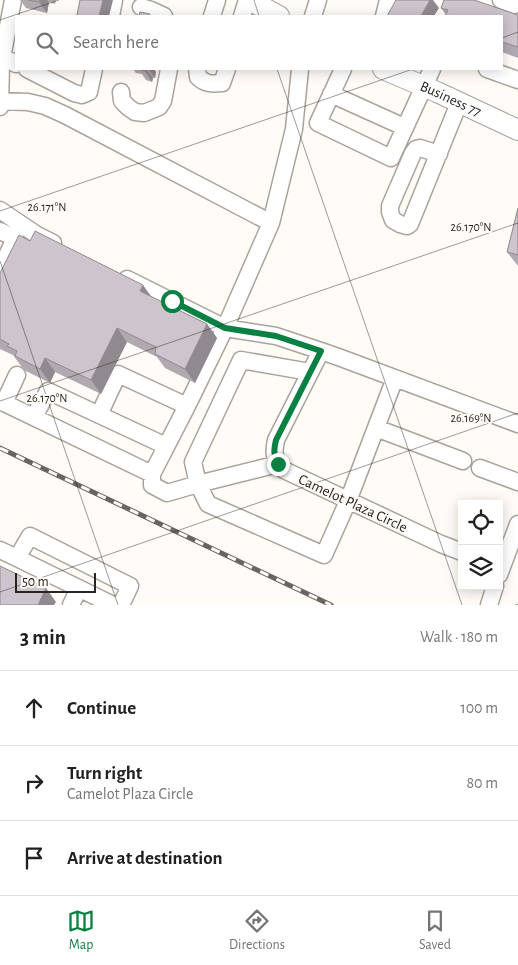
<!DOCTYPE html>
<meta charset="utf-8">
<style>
:root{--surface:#fff;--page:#f6f6f6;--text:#202124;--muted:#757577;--line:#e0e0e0;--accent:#0b8043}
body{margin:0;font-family:"Alegreya Sans",sans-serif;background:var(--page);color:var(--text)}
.controls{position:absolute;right:15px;bottom:15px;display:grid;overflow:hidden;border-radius:0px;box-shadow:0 2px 12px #0003}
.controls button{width:45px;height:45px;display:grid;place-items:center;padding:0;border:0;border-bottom:1px solid var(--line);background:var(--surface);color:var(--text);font:25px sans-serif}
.scale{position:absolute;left:15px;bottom:12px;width:81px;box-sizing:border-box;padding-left:5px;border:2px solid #272421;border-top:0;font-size:14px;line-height:18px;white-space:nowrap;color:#272421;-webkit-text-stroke:4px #fffbf7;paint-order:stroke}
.stop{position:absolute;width:15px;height:15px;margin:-11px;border:4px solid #0b8043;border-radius:50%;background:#fff}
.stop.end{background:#0b8043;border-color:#fff;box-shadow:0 1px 5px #0008}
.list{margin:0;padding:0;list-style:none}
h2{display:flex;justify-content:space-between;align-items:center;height:65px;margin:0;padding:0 20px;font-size:21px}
h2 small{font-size:16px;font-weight:400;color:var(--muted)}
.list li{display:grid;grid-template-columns:32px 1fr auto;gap:15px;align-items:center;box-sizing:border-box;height:75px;padding:0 20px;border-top:1px solid var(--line)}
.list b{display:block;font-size:19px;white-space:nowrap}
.list p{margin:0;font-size:16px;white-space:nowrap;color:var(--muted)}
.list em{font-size:16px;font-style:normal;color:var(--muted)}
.icon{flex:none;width:28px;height:28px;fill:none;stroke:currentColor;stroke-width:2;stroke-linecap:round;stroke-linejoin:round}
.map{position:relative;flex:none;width:518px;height:605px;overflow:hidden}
.search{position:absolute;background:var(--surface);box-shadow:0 2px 12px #0003;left:15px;right:15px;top:15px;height:55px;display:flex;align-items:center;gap:12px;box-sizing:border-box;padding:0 18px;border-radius:0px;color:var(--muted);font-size:19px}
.sheet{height:290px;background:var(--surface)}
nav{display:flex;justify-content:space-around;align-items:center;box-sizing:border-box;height:70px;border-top:1px solid var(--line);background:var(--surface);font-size:14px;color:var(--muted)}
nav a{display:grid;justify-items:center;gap:2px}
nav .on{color:var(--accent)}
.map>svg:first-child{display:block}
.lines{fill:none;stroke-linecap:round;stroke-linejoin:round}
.minor-casing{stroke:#aba39b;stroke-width:19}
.major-casing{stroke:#aba39b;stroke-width:22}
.minor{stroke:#fff;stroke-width:16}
.major{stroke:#fff;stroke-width:20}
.rail-casing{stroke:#676461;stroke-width:5}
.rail{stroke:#fffbf7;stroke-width:3;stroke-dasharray:9;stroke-linecap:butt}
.wall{fill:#b0a9af}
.shaded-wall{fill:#90898f}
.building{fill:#cdc4cc;stroke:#90898f}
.route{stroke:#0b8043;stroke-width:6}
.ticks{fill:none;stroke:#272421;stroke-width:1;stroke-opacity:0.45}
.labels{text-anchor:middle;stroke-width:4;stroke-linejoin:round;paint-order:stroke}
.street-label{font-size:15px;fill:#272421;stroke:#fffbf7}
.ticks-label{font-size:12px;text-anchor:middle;fill:#272421;stroke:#fffbf7;stroke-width:4;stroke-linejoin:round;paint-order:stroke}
</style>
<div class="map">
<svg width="518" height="605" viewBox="0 0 518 605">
<rect width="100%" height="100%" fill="#fffbf7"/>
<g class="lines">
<defs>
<path id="minor" d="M501 0 514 5 516 0
M141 7 151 10 164 16
M111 16 114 0
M212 16 217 0
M242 16 247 0
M313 16 318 0
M384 16 388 0
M0 55 16 64
M27 69 74 93 82 95 89 92 94 69
M197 69 198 77C205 84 212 84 222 83L227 69
M300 69 294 129 271 223 225 328 187 406 152 474V485L167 493 198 484 208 504 324 555 348 501 395 378
M343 69 318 123 391 158 432 69
M487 69 518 80
M121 92 122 101 128 107 135 112 144 113 159 107 163 101 169 69
M331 94 404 127
M0 101 28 102 45 106 65 115 271 223
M0 107 1 63 13 0
M439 154 420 148 416 149 413 153 390 206V212L393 220 400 224 407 226 410 224 459 103
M0 210 37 235 53 243
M0 231 15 238 0 271
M127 279 225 328 276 336 321 351
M0 401 152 474
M4 403 17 375
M99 415 118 374 187 406
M34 417 48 391 166 446
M376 428 463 461
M278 464 198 484 193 462 241 360 310 372
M480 468 518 482
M0 550 17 558 30 536 130 586 121 605
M462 552 441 544 284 470C274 460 273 454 276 440L321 351 341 358 518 424
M17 558 113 605
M499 575 518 524
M71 605 79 588
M489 605 495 586"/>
<g id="major">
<path d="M249 0 279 16"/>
<path id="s1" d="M383 69 437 92 518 130"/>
</g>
</defs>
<use href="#minor" class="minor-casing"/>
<use href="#major" class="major-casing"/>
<use href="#minor" class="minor"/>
<use href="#major" class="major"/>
<defs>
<path id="rail" d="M0 448 331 605"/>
</defs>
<use href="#rail" class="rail-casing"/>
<use href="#rail" class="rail"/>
</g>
<path class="wall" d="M20 0H56L55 4 49 2 47 13 26 8Z
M441 8 518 15V58L502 52V16L446 15Z
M133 69H154L156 72 155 78H153L152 82 146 80 142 74 136 73Z
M518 208V266L507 252Z
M0 273 152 297 207 324 217 338 195 383 165 368 157 357 127 342 101 394 55 372 50 383 24 370 13 355 0 349Z"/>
<path class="shaded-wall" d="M40 0H47L49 2 47 13 39 2Z
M103 0H113L109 16H99Z
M430 0H433L439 8 434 16H421Z
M145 69H146L153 78 152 82 145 71Z
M148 69H154L156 72 155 78Z
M143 285 153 299 140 291Z
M207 324 217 338 195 383 185 369Z
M117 328 127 342 101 394 91 380Z
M45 358 55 372 50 383 40 369Z
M46 588 56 602 54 605H38Z"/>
<path class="building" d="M28 0H40L39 2Z
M80 0H103L99 16H82L77 15Z
M396 0H430L421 16H387Z
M444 0H474L518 15V47L502 42V16H445L448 10 441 8Z
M140 12 150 14 149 16H139Z
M138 69H145V71Z
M518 208V255L507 252Z
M35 231 143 285 140 291 207 324 185 369 155 354 156 347 117 328 91 380 45 358 40 369 15 356 17 351 7 346 9 344 0 339V273L19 235 30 241Z
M0 566 46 588 38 605H0Z"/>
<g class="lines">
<path class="route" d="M172 301 225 328 276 336 321 351 276 440C274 449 273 455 278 464"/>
</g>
<path class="ticks" d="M254 0 259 16M0 20 59 0M502 38 518 32M277 69 462 605M0 211 413 69M0 261 118 605M0 401 518 223M0 592 518 413M515 605 518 604"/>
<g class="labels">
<g class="street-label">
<text dy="5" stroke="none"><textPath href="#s1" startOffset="74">Business 77</textPath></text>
<text transform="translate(353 503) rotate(25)" y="5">Camelot Plaza Circle</text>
</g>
</g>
<g class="ticks-label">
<text x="47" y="211">26.171°N</text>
<text x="471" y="231">26.170°N</text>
<text x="47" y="402">26.170°N</text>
<text x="471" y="422">26.169°N</text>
</g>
</svg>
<div class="controls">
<button><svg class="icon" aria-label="locate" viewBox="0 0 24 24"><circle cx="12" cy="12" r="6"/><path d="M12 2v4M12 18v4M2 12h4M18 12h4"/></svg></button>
<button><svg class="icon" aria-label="layers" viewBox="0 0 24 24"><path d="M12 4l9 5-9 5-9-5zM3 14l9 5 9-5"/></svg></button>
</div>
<div class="scale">50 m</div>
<div class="stop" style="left:172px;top:301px"></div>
<div class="stop end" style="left:278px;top:464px"></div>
<div class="search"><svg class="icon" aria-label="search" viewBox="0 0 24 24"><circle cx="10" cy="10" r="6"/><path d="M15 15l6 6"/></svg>Search here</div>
</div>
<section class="sheet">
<h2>3 min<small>Walk · 180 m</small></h2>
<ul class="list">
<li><svg class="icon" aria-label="ahead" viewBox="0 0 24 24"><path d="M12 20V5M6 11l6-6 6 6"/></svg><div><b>Continue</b></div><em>100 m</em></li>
<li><svg class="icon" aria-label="right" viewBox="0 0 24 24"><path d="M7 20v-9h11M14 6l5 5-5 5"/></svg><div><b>Turn right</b><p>Camelot Plaza Circle</p></div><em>80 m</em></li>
<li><svg class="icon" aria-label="arrive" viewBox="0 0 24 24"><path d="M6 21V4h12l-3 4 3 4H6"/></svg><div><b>Arrive at destination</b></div></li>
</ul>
</section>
<nav>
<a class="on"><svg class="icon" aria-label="map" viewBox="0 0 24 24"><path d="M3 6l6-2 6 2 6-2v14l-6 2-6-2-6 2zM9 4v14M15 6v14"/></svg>Map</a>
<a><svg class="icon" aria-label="directions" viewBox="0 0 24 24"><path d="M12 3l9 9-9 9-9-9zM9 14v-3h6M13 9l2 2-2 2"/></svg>Directions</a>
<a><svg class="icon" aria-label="saved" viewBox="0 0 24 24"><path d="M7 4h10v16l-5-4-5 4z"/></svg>Saved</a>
</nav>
